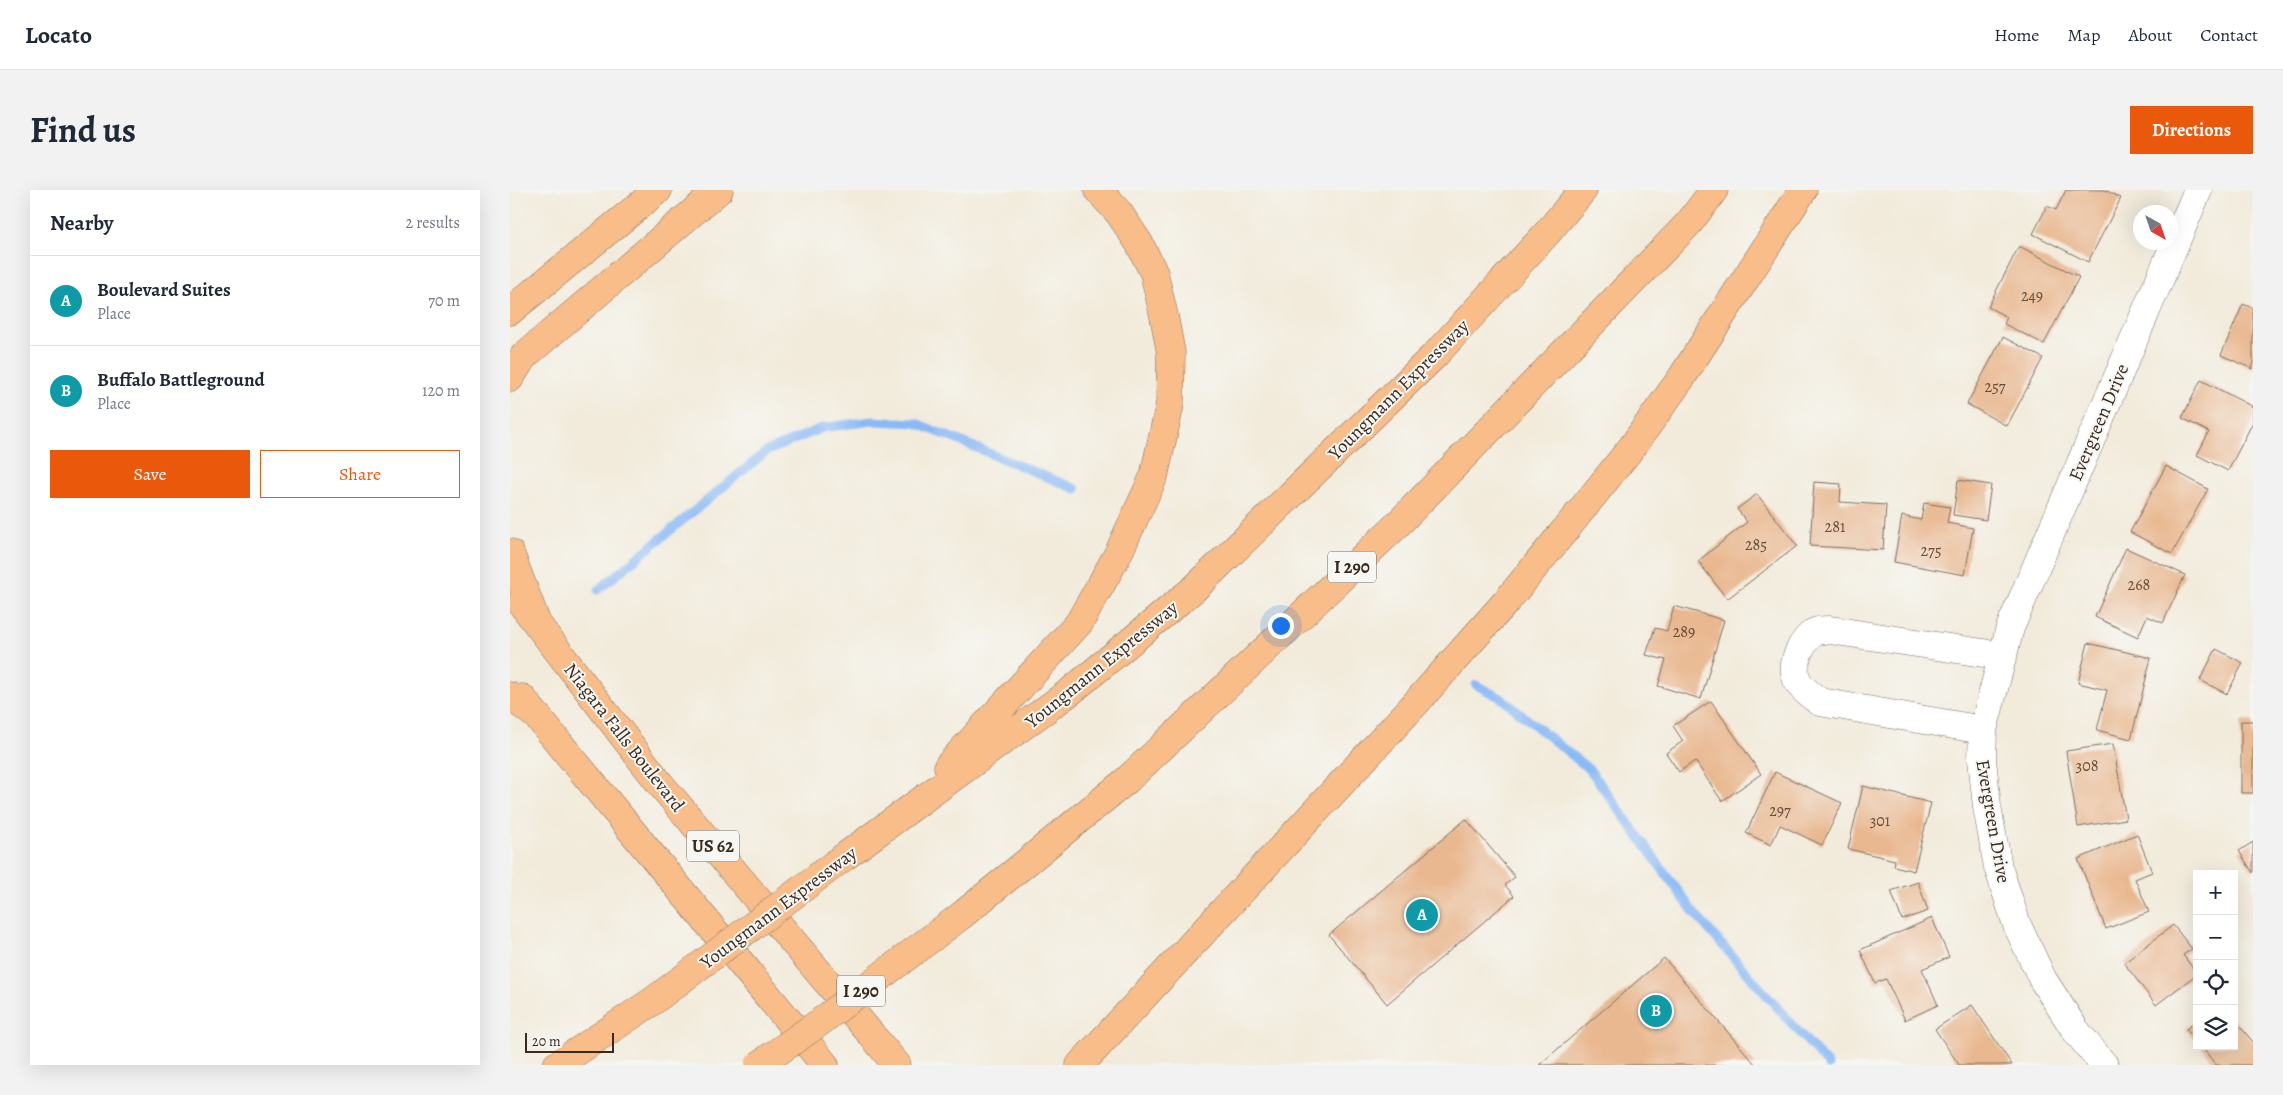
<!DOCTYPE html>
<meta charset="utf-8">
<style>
:root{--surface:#fff;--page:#f2f2f3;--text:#1f2937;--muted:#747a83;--line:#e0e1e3;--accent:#ea580c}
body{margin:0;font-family:Alegreya,serif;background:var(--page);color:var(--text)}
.controls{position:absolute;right:15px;bottom:15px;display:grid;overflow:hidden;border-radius:0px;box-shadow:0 5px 20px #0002}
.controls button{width:45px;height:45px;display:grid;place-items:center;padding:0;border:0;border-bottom:1px solid var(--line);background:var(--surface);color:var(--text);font:25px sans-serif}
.compass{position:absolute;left:1623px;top:15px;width:45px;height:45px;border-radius:50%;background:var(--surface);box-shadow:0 5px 20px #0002;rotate:140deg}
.scale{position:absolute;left:15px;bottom:12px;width:89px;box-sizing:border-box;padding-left:5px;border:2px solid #3b2a1e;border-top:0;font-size:14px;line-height:18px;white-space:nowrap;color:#3b2a1e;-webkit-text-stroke:4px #f6f6f2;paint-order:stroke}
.you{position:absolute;left:770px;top:435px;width:18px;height:18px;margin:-12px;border:4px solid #fff;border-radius:50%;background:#1a73e8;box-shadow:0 0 0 8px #1a73e833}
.badge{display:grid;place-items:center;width:32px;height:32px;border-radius:50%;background:var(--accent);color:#fff;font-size:16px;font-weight:700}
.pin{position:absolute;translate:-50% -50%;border:2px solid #fff;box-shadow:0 1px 5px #0006}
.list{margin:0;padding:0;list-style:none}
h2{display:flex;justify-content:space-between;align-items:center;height:65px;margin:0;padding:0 20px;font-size:21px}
h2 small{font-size:16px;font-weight:400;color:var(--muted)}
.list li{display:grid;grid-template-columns:32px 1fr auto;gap:15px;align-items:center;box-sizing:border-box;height:90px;padding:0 20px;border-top:1px solid var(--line)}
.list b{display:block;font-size:19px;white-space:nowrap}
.list p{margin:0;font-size:16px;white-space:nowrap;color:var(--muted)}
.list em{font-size:16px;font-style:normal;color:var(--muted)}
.actions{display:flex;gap:10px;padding:15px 20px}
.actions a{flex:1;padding:11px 0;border:1px solid var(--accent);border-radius:0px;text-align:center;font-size:18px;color:var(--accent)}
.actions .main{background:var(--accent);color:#fff}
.icon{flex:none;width:28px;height:28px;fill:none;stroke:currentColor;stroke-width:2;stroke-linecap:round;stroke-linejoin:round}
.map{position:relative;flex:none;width:1743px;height:875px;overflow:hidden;border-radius:0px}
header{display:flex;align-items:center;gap:30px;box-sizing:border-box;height:70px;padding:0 25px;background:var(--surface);border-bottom:1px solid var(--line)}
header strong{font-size:24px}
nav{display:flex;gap:28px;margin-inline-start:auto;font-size:18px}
.intro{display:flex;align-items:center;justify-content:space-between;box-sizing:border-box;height:120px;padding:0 30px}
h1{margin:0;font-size:35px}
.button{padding:12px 22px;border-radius:0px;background:var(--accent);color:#fff;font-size:18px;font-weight:700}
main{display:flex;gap:30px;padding:0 30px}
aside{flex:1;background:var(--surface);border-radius:0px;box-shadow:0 5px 20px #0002}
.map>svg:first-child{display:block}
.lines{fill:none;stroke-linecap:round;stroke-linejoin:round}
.stream{stroke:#8abaf6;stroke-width:9}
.building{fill:#e9b890}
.minor-casing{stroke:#7b6e60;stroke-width:29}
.primary-casing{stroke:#7b6e60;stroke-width:29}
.motorway-casing{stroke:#7b6e60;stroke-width:29}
.minor{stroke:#fff;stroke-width:28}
.primary{stroke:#f8bd89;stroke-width:28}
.motorway{stroke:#f8bd89;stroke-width:28}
.motorway-bridge-casing{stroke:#7b6e60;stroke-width:29;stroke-linecap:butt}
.motorway-bridge{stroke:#f8bd89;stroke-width:28}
.labels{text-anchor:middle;stroke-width:4;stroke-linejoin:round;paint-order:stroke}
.number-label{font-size:16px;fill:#664e3a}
.shield{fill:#f6f6f2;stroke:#73675e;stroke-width:1}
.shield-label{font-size:18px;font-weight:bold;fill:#3b2a1e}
.street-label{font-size:19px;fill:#3b2a1e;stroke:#f6f6f2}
</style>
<header>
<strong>Locato</strong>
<nav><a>Home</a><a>Map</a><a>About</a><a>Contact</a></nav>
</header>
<div class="intro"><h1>Find us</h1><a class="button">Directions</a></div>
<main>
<aside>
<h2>Nearby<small>2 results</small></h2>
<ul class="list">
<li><span class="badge" style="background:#0f9aa8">A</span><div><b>Boulevard Suites</b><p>Place</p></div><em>70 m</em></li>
<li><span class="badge" style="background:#0f9aa8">B</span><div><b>Buffalo Battleground</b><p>Place</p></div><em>120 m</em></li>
</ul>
<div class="actions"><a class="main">Save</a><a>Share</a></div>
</aside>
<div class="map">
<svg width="1743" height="875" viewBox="0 0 1743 875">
<rect width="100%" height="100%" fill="#f6f6f2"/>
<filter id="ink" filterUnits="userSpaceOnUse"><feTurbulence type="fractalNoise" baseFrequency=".02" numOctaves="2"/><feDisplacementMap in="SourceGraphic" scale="10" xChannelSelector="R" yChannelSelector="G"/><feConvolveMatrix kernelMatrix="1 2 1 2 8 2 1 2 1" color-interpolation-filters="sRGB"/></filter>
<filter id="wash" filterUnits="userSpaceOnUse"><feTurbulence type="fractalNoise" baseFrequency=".0096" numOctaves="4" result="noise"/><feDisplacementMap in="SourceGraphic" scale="20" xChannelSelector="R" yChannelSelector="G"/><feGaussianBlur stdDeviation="1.12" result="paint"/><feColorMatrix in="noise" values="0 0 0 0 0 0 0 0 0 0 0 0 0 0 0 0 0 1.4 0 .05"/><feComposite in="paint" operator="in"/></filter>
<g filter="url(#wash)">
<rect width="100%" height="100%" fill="#f2ebdb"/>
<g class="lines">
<path class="stream" d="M88 400 257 261 312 238 362 231 406 233 566 299
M966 495 991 508 1080 580 1185 724 1318 875"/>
</g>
<g id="blocks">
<path class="building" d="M1556 0H1595L1611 8 1578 72 1523 44 1537 16 1546 20Z
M1509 56 1569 87 1534 154 1494 134 1497 127 1478 117Z
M1733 114 1743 118V179L1711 165Z
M1493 147 1533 168 1497 236 1457 214Z
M1691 190 1743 217V232L1718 281 1687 265 1699 242 1672 228Z
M1656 276 1698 299 1662 364 1620 342Z
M1448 290 1481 295 1476 330 1443 325Z
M1304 292 1331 294 1330 312 1376 315 1373 360 1300 356Z
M1247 304 1287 356 1217 409 1188 371 1237 332 1227 319Z
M1414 313 1440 317 1437 333 1463 338 1455 385 1384 372 1392 326 1411 330Z
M1616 358 1675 385 1653 433 1637 426 1628 447 1585 427Z
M1164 416 1214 430 1191 509 1148 496 1156 470 1136 465 1145 438 1157 441Z
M1578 453 1641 468 1621 549 1587 540 1597 500 1568 493Z
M1706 459 1733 473 1717 504 1690 490Z
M1201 511 1251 584 1212 611 1185 571 1169 582 1156 563 1173 551 1163 536Z
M1731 531H1743V603H1731Z
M1603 554 1616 629 1568 637 1556 561Z
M1265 582 1332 613 1312 655 1270 635 1261 655 1236 643Z
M1353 596 1421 613 1404 681 1384 676 1385 670 1338 659Z
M956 629 1005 687 995 695 1004 706 877 814 819 745Z
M1627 644 1642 682 1625 689 1639 722 1596 739 1568 669Z
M1743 652V683L1729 661Z
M1408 692 1418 721 1392 730 1381 701Z
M1422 728 1439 767 1412 779 1428 815 1395 830 1376 789 1365 793 1350 760Z
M1663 735 1682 759 1673 765 1685 781 1687 779V784L1646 815 1614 773Z
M1154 768 1246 875H1029Z
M1462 815 1502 875H1449L1425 839Z
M1724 829 1743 852V875H1706L1691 856H1724Z
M1687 830V852L1676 839Z"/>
</g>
</g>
<g filter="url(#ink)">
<use href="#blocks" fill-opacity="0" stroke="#7b6e60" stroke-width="1"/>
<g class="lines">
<defs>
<path id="minor" d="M1473 540 1310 512C1302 506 1289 498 1286 487 1281 472 1292 450 1305 442 1309 440 1316 440 1320 440L1493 466
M1594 875 1566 841 1533 790 1507 735 1488 677 1477 617 1472 569 1473 540 1500 438 1688 0"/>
<path id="primary" d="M11 413 151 595 387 875
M12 508 315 875"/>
<path id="motorway" d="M0 121 148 0
M0 188 14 166 209 0
M0 363 26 431
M0 506 28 527
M438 576 569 433 607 366 644 286 660 214 661 163 654 126 644 83 629 53 609 23 588 0
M334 667 561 501 685 398 926 164 1038 42 1073 0
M452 725 617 590 886 336 1179 33 1204 0
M47 875 143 811
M570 875 905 514 995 413 1069 323 1122 257 1172 187 1293 0"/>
</defs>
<use href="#minor" class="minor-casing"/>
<use href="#primary" class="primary-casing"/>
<use href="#motorway" class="motorway-casing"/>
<use href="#minor" class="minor"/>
<use href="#primary" class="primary"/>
<use href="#motorway" class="motorway"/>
<defs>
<path id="motorway-bridge" d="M143 811 334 667
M249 875 306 835 452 725"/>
</defs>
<use href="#motorway-bridge" class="motorway-bridge-casing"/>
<use href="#motorway-bridge" class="motorway-bridge"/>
</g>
</g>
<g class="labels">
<g class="number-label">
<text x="1522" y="111">249</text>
<text x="1485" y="202">257</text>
<text x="1325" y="342">281</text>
<text x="1246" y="360">285</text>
<text x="1421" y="366">275</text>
<text x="1629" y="400">268</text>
<text x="1174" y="447">289</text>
<text x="1577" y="581">308</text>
<text x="1270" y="626">297</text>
<text x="1370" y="636">301</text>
</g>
<g class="shield">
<rect x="818" y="361.5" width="48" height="31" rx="4"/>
<rect x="177" y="640.5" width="52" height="31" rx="4"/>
<rect x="327" y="785.5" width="48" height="31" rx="4"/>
</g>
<g class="shield-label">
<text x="842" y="383">I 290</text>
<text x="203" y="662">US 62</text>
<text x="351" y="807">I 290</text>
</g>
<g class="street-label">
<text transform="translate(888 199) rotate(-45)" y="7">Youngmann Expressway</text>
<text transform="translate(1588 232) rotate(-67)" y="7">Evergreen Drive</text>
<text transform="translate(591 474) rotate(-39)" y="7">Youngmann Expressway</text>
<text transform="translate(115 547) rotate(52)" y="7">Niagara Falls Boulevard</text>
<text transform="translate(1484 631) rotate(80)" y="7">Evergreen Drive</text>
<text transform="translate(268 717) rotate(-37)" y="7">Youngmann Expressway</text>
</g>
</g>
</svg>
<div class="controls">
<button>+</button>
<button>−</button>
<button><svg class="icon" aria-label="locate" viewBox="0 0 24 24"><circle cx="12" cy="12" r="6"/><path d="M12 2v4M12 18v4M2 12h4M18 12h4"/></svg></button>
<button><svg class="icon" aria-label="layers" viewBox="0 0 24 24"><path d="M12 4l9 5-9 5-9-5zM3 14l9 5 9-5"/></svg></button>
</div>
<svg class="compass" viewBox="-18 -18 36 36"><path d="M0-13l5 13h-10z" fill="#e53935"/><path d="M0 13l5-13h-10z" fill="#747a83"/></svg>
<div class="scale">20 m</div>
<div class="you"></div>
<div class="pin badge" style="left:912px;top:725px;background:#0f9aa8">A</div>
<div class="pin badge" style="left:1146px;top:821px;background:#0f9aa8">B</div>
</div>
</main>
